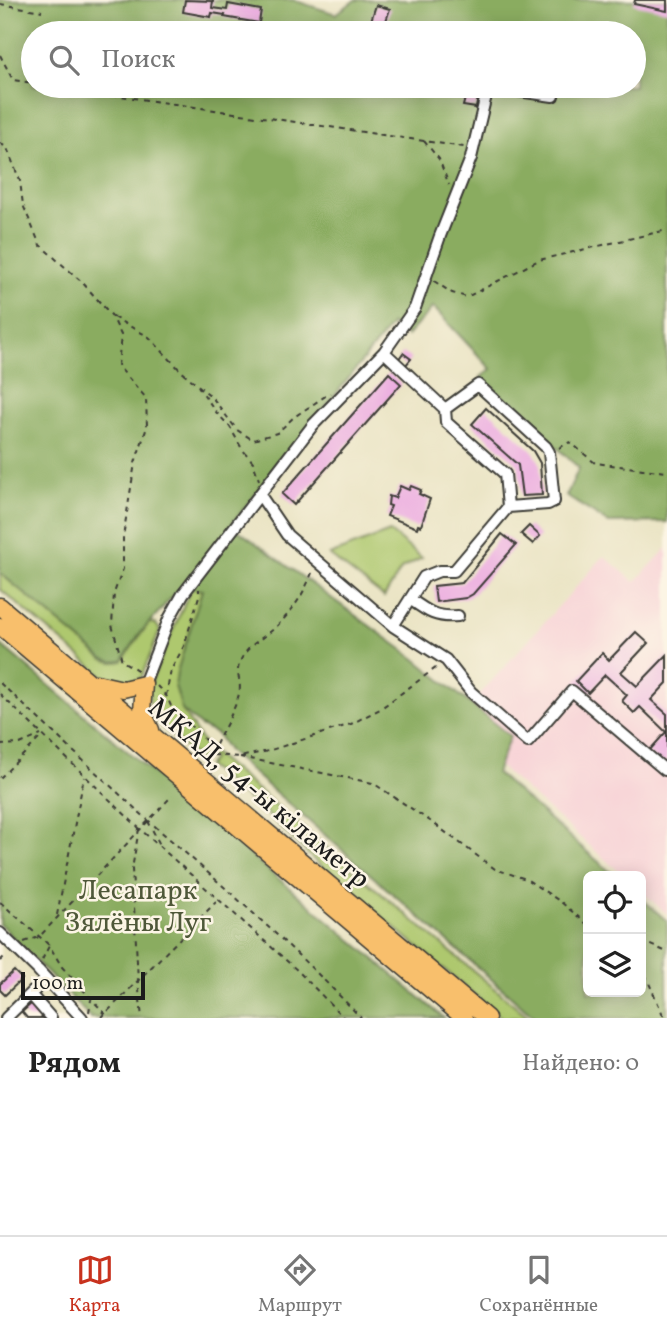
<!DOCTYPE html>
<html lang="ru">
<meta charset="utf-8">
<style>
:root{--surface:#fff;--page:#f6f6f6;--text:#222;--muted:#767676;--line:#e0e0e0;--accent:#c8321e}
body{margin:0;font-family:Vollkorn,serif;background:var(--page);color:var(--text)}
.controls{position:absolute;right:21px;bottom:21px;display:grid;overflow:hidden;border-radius:10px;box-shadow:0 4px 18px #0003}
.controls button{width:63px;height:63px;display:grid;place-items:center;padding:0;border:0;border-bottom:2px solid var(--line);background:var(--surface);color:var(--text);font:35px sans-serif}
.scale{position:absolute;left:21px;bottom:18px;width:124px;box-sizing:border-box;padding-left:7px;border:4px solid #1c1c1c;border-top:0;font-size:19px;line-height:24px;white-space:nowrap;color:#1c1c1c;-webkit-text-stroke:5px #fcf5e5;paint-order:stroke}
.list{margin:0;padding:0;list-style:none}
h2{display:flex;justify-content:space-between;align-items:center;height:91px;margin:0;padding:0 28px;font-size:30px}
h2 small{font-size:23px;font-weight:400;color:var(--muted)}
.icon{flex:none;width:38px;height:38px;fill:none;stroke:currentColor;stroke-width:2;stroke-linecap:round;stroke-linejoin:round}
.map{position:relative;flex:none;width:667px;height:1018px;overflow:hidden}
.search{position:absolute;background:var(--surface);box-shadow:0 4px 18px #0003;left:21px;right:21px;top:21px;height:77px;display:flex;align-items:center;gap:18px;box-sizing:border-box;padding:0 24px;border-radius:38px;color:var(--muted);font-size:26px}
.sheet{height:217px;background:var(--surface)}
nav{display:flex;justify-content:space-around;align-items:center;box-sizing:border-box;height:98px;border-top:2px solid var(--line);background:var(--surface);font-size:19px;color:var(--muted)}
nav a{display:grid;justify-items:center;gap:4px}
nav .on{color:var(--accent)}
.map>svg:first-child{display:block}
.built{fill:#f7cfd5}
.green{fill:#aec86e;stroke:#657245;stroke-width:2}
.forest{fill:#8aac61;stroke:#53643e;stroke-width:2;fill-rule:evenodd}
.building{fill:#eaa6e0}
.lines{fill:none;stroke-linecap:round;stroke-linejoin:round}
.minor-casing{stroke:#3b3a35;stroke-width:14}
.highway-casing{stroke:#3b3a35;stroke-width:19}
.path{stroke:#3b3a35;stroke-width:2;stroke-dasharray:5 5;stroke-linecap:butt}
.minor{stroke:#fff;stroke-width:10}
.highway{stroke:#f8bf6c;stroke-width:16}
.labels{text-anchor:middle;stroke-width:5;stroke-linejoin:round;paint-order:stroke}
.street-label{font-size:28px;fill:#1c1c1c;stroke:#fcf5e5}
.park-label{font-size:28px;fill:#4f5839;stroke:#fcf5e5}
</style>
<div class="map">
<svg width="667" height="1018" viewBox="0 0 667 1018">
<rect width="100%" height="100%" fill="#fcf5e5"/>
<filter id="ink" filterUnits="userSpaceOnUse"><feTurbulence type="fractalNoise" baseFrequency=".0143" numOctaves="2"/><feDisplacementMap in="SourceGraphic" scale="14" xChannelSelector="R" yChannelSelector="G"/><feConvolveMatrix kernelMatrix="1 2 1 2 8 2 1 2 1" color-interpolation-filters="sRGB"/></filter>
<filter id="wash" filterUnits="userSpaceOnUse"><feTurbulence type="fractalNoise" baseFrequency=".00686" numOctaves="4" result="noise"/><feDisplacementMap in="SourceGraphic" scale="28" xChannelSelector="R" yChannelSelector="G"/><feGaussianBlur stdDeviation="1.57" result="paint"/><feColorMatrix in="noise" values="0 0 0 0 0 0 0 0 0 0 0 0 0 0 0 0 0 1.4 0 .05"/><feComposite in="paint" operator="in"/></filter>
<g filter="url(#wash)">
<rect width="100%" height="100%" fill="#e9e3c2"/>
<path class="built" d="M667 548V914L641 891V876H624L452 725 604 556 635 582Z"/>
<path class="green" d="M390 532 422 558 402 568 384 597 329 555Z
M0 573 103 659 113 662 122 661 149 623 156 624 160 630 141 678C128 683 115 683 103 676L0 589Z
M191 588 202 590 178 672 182 710 205 746 530 1018H502L312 858 266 813 207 766 213 759 208 754 201 761 154 720 150 710 149 687Z"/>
<path class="forest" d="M0 0H293L336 14 355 0H667V522L609 523 566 496 579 468 481 377 491 369 433 307 407 336 392 324 231 525 414 658 510 736 496 773 615 876H588V992H641V898L667 921V1018H536L229 752 217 734 200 726 182 710 175 686 177 672 202 590 191 588 179 589 141 632 122 661 113 662 103 659 0 573ZM33 33H634V86H33Z
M0 644 444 1018H91L0 924Z"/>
<g id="blocks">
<path class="building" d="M185 0 213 1 212 8 227 10 228 4 261 10 259 23 224 17 225 15 212 13 211 17 183 12Z
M635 0H667V11L634 4Z
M376 5 390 9 382 33H367Z
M466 94 478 97 476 108 463 106Z
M403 353 411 359 405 366 398 360Z
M389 373 401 384 294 505 282 494Z
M486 408 533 451 540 463 542 495 522 496 518 465 472 424Z
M400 486 409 490 411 486 421 490 419 494 430 499 421 526 418 525 417 528 387 516 391 506 388 505 389 496 395 498Z
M529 526 540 536 533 544 521 534Z
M502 534 516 545 473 594 466 598 436 602 434 586 462 583Z
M636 632 648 643 621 672 637 686 667 655V683L651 700 667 714V759L662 764 648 752 666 732 640 707 634 713 622 701 627 695 605 675 588 693 576 681 602 653 609 660Z
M14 971 22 979 5 995 0 990V984Z
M32 1003 45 1018H27L22 1012Z"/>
</g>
</g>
<g filter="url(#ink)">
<use href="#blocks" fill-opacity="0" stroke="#3b3a35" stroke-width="2"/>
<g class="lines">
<defs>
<path id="minor" d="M483 86 553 96
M384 352 445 409
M445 409 446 422 505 474 508 507
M260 495 287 535 393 626 446 660 471 692 528 742 572 691 665 770 667 767
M410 599C428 612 436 618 458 616
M393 626 424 577 439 571H454L508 507 548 504 554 501 549 452 546 447 478 385 445 409
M144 684 169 619 183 594 313 425 384 352 415 308 440 236 471 158 488 87
M0 933 38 970 82 1018
M31 995 51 1018
M6 1018 46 979"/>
<path id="highway" d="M0 606 487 1018
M0 626 464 1018
M96 683 123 689 144 684
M144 684 142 711 151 730"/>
</defs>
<use href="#minor" class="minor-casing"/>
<use href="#highway" class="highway-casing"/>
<path class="path" d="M0 4 42 11
M0 55 13 80 33 83
M53 86 464 147
M424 141 439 159 449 185
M0 143 7 148 20 181 23 205 40 245 82 282 112 316 121 335 118 366 146 398 147 427 135 463 123 537V569L114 593 112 625 122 661 139 671
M434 281 452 293 467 297 539 260 667 230
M113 317 149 337 181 371 212 397 237 430 253 440 277 433 294 417 330 393
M198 386 216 412 230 427 242 449 253 462 259 480
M559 448 570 442 595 463 667 472
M0 683C50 729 99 776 149 821 222 885 294 947 361 1018
M157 686 167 697 171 706 211 746 212 754
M0 694 139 828 298 971 344 1018
M166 696 171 670 184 646 199 596V589
M0 745 20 744 41 735
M212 754C220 733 233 716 239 694 243 677 231 673 245 653 253 642 268 635 278 625 294 609 305 592 313 570
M213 755 240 757 268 751 351 724 380 709 437 667
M240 757 373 783 433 823 495 869 526 879 561 902 588 925
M0 778 42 736
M148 821 161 847
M139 829 132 869 138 981 142 1018
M0 902 49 945 62 967 109 1018
M57 915 84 777
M641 941 667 952
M24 942 39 937 169 799
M42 960 49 946
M0 961 7 954
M641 965 664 1017H667
M89 1012 91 1000
M101 1018 216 902"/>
<use href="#minor" class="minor"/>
<use href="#highway" class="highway"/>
</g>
</g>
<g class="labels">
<g class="street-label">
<text transform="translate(260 792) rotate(40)" y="10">МКАД, 54-ы кіламетр</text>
</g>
<g class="park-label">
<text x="138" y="899">Лесапарк<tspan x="138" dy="32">Зялёны Луг</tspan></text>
</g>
</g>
</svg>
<div class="controls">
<button><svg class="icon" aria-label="locate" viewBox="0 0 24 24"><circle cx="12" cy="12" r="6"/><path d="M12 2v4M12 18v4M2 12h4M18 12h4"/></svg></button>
<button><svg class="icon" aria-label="layers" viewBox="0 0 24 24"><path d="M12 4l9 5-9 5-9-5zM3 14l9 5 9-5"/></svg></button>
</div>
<div class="scale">100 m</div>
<div class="search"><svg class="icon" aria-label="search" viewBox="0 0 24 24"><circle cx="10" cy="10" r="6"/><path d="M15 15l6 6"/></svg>Поиск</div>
</div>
<section class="sheet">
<h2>Рядом<small>Найдено: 0</small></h2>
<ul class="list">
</ul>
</section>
<nav>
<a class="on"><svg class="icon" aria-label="map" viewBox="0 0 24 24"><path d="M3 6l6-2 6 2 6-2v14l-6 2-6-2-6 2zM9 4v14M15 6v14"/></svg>Карта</a>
<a><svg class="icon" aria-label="directions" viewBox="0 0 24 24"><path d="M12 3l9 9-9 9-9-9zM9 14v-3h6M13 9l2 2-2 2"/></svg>Маршрут</a>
<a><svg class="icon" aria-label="saved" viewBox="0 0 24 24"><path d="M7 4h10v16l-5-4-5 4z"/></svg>Сохранённые</a>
</nav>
